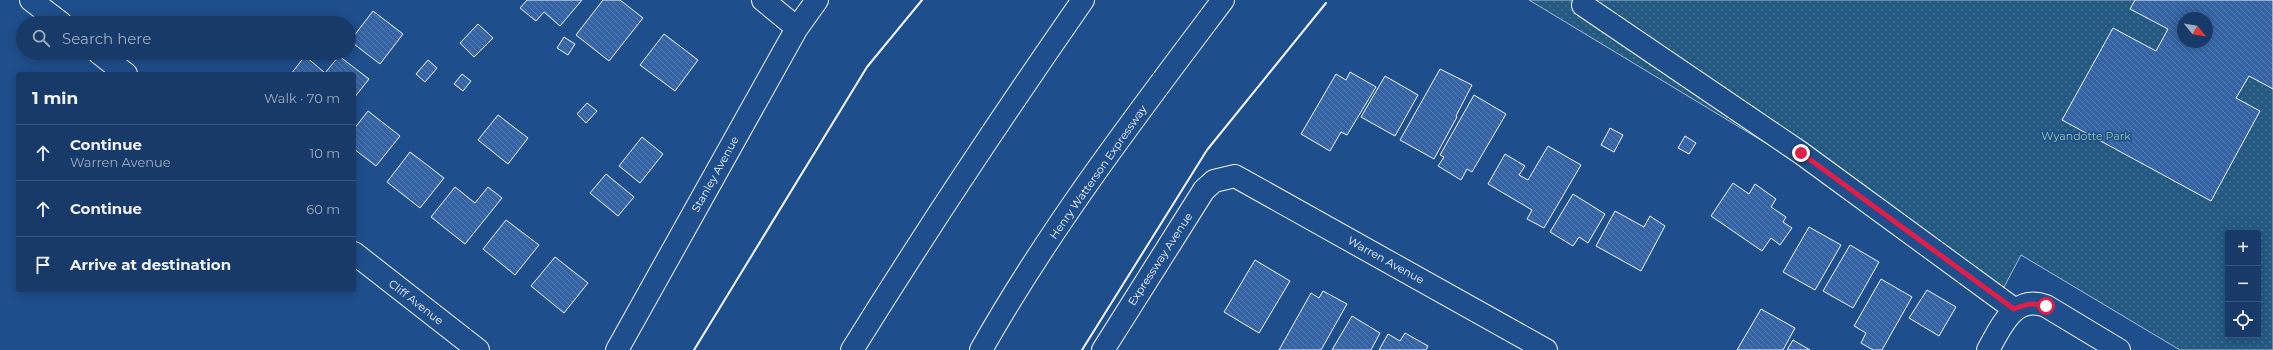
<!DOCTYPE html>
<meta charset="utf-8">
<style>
:root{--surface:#173a69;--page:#244571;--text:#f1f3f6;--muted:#9eadc0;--line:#36547d}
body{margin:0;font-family:Montserrat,sans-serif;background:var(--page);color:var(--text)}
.controls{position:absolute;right:12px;bottom:12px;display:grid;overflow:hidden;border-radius:4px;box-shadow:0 2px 10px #0003}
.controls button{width:36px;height:36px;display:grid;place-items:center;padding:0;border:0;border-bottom:1px solid var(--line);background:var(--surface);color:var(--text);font:20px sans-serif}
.compass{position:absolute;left:2177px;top:12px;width:36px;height:36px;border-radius:50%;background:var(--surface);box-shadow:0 2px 10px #0003;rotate:120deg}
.stop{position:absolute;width:12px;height:12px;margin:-9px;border:3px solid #e11d48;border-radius:50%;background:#fff}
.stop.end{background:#e11d48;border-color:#fff;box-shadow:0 1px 4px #0008}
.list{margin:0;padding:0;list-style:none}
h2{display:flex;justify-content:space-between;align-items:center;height:52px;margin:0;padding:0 16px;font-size:17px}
h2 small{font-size:13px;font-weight:400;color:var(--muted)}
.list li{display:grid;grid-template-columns:26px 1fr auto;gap:12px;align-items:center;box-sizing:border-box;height:56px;padding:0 16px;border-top:1px solid var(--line)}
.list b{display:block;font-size:15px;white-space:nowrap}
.list p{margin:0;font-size:13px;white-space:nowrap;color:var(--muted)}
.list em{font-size:13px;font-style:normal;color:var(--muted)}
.icon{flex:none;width:22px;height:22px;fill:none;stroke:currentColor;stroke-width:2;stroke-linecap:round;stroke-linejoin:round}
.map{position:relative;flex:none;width:2273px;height:350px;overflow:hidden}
.search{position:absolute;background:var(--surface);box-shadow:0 2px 10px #0003;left:16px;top:16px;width:340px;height:44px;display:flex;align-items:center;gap:10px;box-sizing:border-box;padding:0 14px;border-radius:22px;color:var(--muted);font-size:15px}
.panel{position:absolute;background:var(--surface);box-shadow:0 2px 10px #0003;left:16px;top:72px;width:340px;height:220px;border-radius:4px}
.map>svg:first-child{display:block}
.park{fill:url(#park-dots);stroke:#a8bbd7;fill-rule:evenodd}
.building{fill:url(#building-back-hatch);stroke:#f2f6ff;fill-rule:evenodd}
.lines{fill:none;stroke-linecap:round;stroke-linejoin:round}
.minor-casing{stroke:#f2f6ff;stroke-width:24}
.highway-casing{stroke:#f2f6ff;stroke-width:24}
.minor{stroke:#1f4e8c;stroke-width:22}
.highway{stroke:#1f4e8c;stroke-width:22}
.wall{stroke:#f2f6ff;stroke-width:2}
.route{stroke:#e11d48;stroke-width:5}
.labels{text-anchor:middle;stroke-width:3;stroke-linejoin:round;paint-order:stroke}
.park-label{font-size:11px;fill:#97c8a6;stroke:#1f4e8c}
.street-label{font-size:11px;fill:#f2f6ff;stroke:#1f4e8c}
</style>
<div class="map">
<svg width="2273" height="350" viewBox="0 0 2273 350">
<defs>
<pattern id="park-dots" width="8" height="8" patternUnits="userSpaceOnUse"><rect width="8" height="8" fill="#245a82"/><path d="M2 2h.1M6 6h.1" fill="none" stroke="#447295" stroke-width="1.8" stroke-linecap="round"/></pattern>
<pattern id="building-back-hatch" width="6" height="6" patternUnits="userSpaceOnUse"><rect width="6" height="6" fill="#3563a3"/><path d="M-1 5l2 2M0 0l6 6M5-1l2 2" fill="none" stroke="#537ab1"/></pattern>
</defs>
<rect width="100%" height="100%" fill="#1f4e8c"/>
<path class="park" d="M1529 0H2273V350H2180L2021 255 2004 287ZM2183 18H2207V42H2183ZM2228 233H2258V335H2228Z"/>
<path class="building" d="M527 0H582L560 26 544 12 536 21 520 8Z
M603 0H620L643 18 609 61 576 35Z
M2135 0H2273V89L2249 76 2236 98 2260 111 2211 201 2062 120 2113 28 2156 51 2168 29 2130 9ZM2183 18H2207V42H2183Z
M373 11 403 34 380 64 350 41Z
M478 24 493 38 474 57 460 43Z
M664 34 698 60 675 91 640 65Z
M564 37 575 44 568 55 557 48Z
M305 56 325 73 339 56 369 79 354 98V74H291Z
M428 60 437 68 425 82 416 74Z
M1440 69 1472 85 1456 116 1457 117 1434 159 1400 140Z
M1350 72 1376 87 1347 135 1341 132 1330 151 1301 134 1336 74 1346 80Z
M462 74 471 81 463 91 454 84Z
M1385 76 1418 95 1395 136 1361 117Z
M1474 95 1506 114 1472 172 1467 169 1461 180 1438 166 1444 157 1440 155Z
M587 103 597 111 586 123 577 114Z
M368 111 400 136 376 166 354 149V129Z
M498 115 528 138 508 164 478 140Z
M1610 128 1623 135 1614 152 1601 145Z
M1685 136 1696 143 1689 154 1678 148Z
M642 137 663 154 640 183 619 166Z
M1548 146 1581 165 1544 228 1527 219 1532 210 1488 184 1505 154 1525 166 1519 175 1528 180Z
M410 152 444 178 420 208 387 182Z
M606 174 634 197 618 216 590 193Z
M1733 183 1749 194 1755 184 1776 199 1771 207 1786 217 1783 222 1792 228 1780 245 1771 238 1762 251 1711 216Z
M455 187 475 203 488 187 502 198 465 244 431 217Z
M1573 194 1605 214 1588 243 1579 237 1573 246 1550 232Z
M1615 211 1644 227 1650 216 1665 226 1641 271 1596 246Z
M506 220 539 245 515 275 483 249Z
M1809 227 1841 245 1815 290 1783 272Z
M1850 245 1879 262 1853 308 1823 291Z
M555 257 588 283 564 313 531 286Z
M1255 260 1290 281 1259 333 1224 312Z
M1881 279 1912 297 1882 350H1873L1861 343 1866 333 1854 326Z
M1927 290 1956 307 1939 336 1909 318Z
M1323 291 1347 304 1321 350H1279L1311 293 1319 298Z
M1761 309 1795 328 1783 350H1737Z
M1352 316 1380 333 1371 350H1332Z
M1405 333 1428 346 1426 350H1379L1388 334 1400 341Z
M1793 340 1810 350H1787Z"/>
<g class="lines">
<defs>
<path id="minor" d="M31 0 61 23
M763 0 797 28
M1583 5 1801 153 2014 309
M99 53 126 74
M354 253 478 350
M617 350 797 28 817 0
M1103 350 1204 190 1214 181 1235 176 1546 350
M1988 350C2001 327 2014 294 2046 306L2119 350"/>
<path id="highway" d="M852 350C926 231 1003 115 1083 0
M981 350C1051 226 1138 113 1223 0"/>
</defs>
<use href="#minor" class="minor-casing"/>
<use href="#highway" class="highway-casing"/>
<use href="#minor" class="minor"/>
<use href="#highway" class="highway"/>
<path class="wall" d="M694 350 867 67 922 0
M1082 350 1207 150 1326 3"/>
</g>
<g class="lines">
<path class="route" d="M1801 153 2014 309C2026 304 2034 302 2046 306"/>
</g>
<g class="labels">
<g class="park-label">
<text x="2086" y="140">Wyandotte Park</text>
</g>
<g class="street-label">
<text transform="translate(1098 172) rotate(-55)" y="4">Henry Watterson Expressway</text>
<text transform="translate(715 174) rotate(-61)" y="4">Stanley Avenue</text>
<text transform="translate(1160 259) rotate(-57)" y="4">Expressway Avenue</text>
<text transform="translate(1386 260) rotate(29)" y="4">Warren Avenue</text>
<text transform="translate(416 302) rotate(38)" y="4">Cliff Avenue</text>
</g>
</g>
</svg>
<div class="controls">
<button>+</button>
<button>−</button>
<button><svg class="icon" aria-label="locate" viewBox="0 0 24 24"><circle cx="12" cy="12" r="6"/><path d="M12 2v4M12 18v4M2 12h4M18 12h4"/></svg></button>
</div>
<svg class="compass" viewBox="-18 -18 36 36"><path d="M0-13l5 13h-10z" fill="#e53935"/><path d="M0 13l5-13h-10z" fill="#9eadc0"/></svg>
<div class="stop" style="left:2046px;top:306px"></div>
<div class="stop end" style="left:1801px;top:153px"></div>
<div class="search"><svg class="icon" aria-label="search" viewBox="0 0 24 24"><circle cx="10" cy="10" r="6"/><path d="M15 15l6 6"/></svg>Search here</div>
<section class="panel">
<h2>1 min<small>Walk · 70 m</small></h2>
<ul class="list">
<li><svg class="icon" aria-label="ahead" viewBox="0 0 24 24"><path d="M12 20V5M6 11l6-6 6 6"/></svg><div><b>Continue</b><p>Warren Avenue</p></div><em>10 m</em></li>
<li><svg class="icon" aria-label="ahead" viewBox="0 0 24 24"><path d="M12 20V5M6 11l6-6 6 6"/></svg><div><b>Continue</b></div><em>60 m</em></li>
<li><svg class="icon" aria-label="arrive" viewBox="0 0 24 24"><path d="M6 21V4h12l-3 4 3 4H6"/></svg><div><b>Arrive at destination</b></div></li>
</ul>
</section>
</div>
